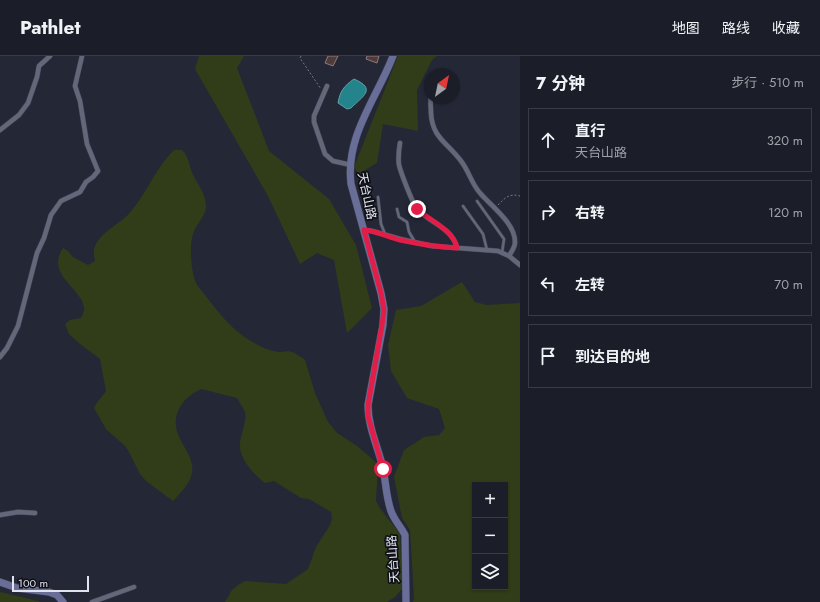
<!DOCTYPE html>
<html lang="zh">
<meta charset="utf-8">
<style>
:root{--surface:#1b1d28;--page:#282a34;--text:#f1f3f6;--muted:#a0a2a8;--line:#393b45}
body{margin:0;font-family:Jost,"Noto Sans SC",sans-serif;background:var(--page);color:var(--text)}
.controls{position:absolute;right:12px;bottom:12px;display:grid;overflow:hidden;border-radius:0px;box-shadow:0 1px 3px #0004}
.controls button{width:36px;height:36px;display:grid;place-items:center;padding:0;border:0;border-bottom:1px solid var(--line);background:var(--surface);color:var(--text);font:20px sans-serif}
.compass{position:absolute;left:424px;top:12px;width:36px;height:36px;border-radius:50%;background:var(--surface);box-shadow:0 1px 3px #0004;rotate:33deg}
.scale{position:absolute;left:12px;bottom:10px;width:77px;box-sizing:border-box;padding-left:4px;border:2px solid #e1e3ee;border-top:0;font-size:11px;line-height:14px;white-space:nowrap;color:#e1e3ee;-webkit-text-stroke:3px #0f1017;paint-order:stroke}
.stop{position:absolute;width:12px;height:12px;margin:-9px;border:3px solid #e11d48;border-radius:50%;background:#fff}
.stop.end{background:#e11d48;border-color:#fff;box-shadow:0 1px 4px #0008}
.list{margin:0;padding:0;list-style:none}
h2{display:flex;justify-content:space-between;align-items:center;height:52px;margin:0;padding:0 16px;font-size:17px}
h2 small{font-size:13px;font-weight:400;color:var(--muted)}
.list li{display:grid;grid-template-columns:26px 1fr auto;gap:12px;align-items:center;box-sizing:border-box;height:64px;margin:0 8px 8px;padding:0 8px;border:1px solid var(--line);border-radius:0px}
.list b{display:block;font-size:15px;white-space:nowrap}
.list p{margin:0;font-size:13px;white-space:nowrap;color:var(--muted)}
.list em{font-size:13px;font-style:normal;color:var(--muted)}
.icon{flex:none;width:22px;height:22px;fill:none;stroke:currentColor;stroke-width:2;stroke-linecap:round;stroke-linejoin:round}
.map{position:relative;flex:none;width:520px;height:546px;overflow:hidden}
header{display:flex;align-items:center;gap:24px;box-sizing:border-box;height:56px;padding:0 20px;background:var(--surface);border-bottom:1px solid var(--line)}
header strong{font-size:19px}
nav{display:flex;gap:22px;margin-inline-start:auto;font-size:14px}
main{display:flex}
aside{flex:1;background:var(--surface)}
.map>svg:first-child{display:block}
.green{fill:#313d19;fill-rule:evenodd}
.water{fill:#24848b;stroke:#5da0a9}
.building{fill:#4f3b3b;stroke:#917a79}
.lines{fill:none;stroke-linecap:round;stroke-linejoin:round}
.lane-casing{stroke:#41434f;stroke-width:3.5}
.street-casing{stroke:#41434f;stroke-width:5.5}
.secondary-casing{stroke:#41434f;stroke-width:8}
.path{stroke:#757885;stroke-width:1;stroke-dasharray:2 2;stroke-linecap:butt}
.lane{stroke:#636779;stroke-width:2.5}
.street{stroke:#636779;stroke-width:4.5}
.secondary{stroke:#686e98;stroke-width:7}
.route{stroke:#e11d48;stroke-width:5}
.labels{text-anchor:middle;stroke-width:3.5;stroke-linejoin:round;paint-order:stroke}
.street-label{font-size:12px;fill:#e1e3ee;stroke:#0f1017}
</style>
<header>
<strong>Pathlet</strong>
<nav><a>地图</a><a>路线</a><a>收藏</a></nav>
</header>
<main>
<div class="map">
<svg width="520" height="546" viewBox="0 0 520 546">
<rect width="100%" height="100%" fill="#242736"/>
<path class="green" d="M199 0H244L237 12 269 95 329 143 356 189 372 252 347 277 334 204 317 197 300 208 268 140 195 13Z
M398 0H437L432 4 417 34 418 75 383 68 377 107 358 118 354 111Z
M174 94H182C189 100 189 110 193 119 198 128 206 139 206 150 206 160 196 168 193 178 189 189 191 219 197 229 219 256 230 276 264 292 269 294 276 296 282 296 284 296 286 295 288 295 294 296 300 300 305 304L315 337 328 366 337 377 357 390 378 408 376 445 379 451 400 478 402 533 395 541 387 546H225L232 534 238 529 245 525 286 528 308 513 316 491 330 469 332 463 331 456 309 443 301 442 274 425 265 427C254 419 238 401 240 387 241 377 247 366 245 356 243 351 239 346 237 342L201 333C191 338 184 343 179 353 166 380 196 395 192 417 190 428 180 437 173 445L146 425 140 418 129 396 125 390 106 373 94 352C97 345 102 341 106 335L100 303 80 288 69 278 65 268 70 264 81 262C97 237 42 224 63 192L68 195 73 201 88 209 95 205C94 200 93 195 95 190 102 174 122 168 132 154 148 135 156 111 174 94Z
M462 226 475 246 487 249 520 247V546H413L414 542 410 474 402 462 394 421 404 394 424 381 439 379 445 372 439 353 407 342 391 315 388 289 396 254 421 250ZM475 429H505V531H475Z
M0 536 38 545 40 546H0Z"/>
<path class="water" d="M354 23C377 33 363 40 351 52L347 53 338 47C340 35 344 30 354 23Z"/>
<path class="building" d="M328 0H338L333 10 325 7Z
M367 0H379L377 7 366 3Z"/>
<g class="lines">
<defs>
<path id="lane" d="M378 141 381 168 385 178
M477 145 504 183 502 197
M463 150 483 178 487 194
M397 153 399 161 407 166 409 176 415 186"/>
<path id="street" d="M445 18 446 16
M327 30 314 60V66L325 98 333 105 351 109
M431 42C430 47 431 52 431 57 432 82 448 87 461 105 469 115 471 127 480 137 491 150 515 167 515 186 515 192 511 196 509 200
M0 74 19 59 28 47 37 21 39 10 50 0
M400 87C399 93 398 102 399 109 401 117 413 149 418 154 431 167 453 173 457 192
M364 174 372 175 400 183 432 190 498 195 509 200 520 209
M0 301 7 292 18 270 37 197 44 182 51 159 61 145 80 136 86 126 93 121 98 115 87 88 80 45 75 30 82 0
M0 459 18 456 35 457
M92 546 134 531"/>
<path id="secondary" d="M393 0C377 42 345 80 351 128L381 237 384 253 383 269 368 349C368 371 378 391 383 412 386 427 386 441 391 455 394 464 401 471 405 479L406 546
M0 526 17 532 49 536 57 539 63 546"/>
</defs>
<use href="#lane" class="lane-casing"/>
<use href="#street" class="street-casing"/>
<use href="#secondary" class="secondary-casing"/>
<path class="path" d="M301 0 300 2 321 33
M498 149C505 142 509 137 520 140"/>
<use href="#lane" class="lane"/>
<use href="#street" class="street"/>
<use href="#secondary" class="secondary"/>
</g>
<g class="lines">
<path class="route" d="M383 413 368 360V349L382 269 384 254 381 237 364 174C377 175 388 181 400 184 419 188 438 191 457 192 453 173 430 165 417 153"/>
</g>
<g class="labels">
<g class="street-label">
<text transform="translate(367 140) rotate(78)" y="4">天台山路</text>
<text transform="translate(393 503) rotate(-94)" y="4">天台山路</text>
</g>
</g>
</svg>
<div class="controls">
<button>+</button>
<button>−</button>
<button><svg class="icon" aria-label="layers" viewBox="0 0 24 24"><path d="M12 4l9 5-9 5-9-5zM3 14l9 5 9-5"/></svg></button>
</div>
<svg class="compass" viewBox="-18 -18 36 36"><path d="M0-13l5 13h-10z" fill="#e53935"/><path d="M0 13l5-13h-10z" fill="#a0a2a8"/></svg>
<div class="scale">100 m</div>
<div class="stop" style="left:383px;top:413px"></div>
<div class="stop end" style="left:417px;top:153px"></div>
</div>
<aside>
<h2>7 分钟<small>步行 · 510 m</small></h2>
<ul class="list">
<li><svg class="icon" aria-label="ahead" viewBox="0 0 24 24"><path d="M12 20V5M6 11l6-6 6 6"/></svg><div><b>直行</b><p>天台山路</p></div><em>320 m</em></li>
<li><svg class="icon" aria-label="right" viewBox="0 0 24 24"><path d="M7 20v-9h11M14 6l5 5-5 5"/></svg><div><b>右转</b></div><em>120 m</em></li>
<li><svg class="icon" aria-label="left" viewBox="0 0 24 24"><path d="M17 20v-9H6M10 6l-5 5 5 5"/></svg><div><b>左转</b></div><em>70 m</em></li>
<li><svg class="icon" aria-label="arrive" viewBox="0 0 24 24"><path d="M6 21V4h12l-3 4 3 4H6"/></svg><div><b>到达目的地</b></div></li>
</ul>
</aside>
</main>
